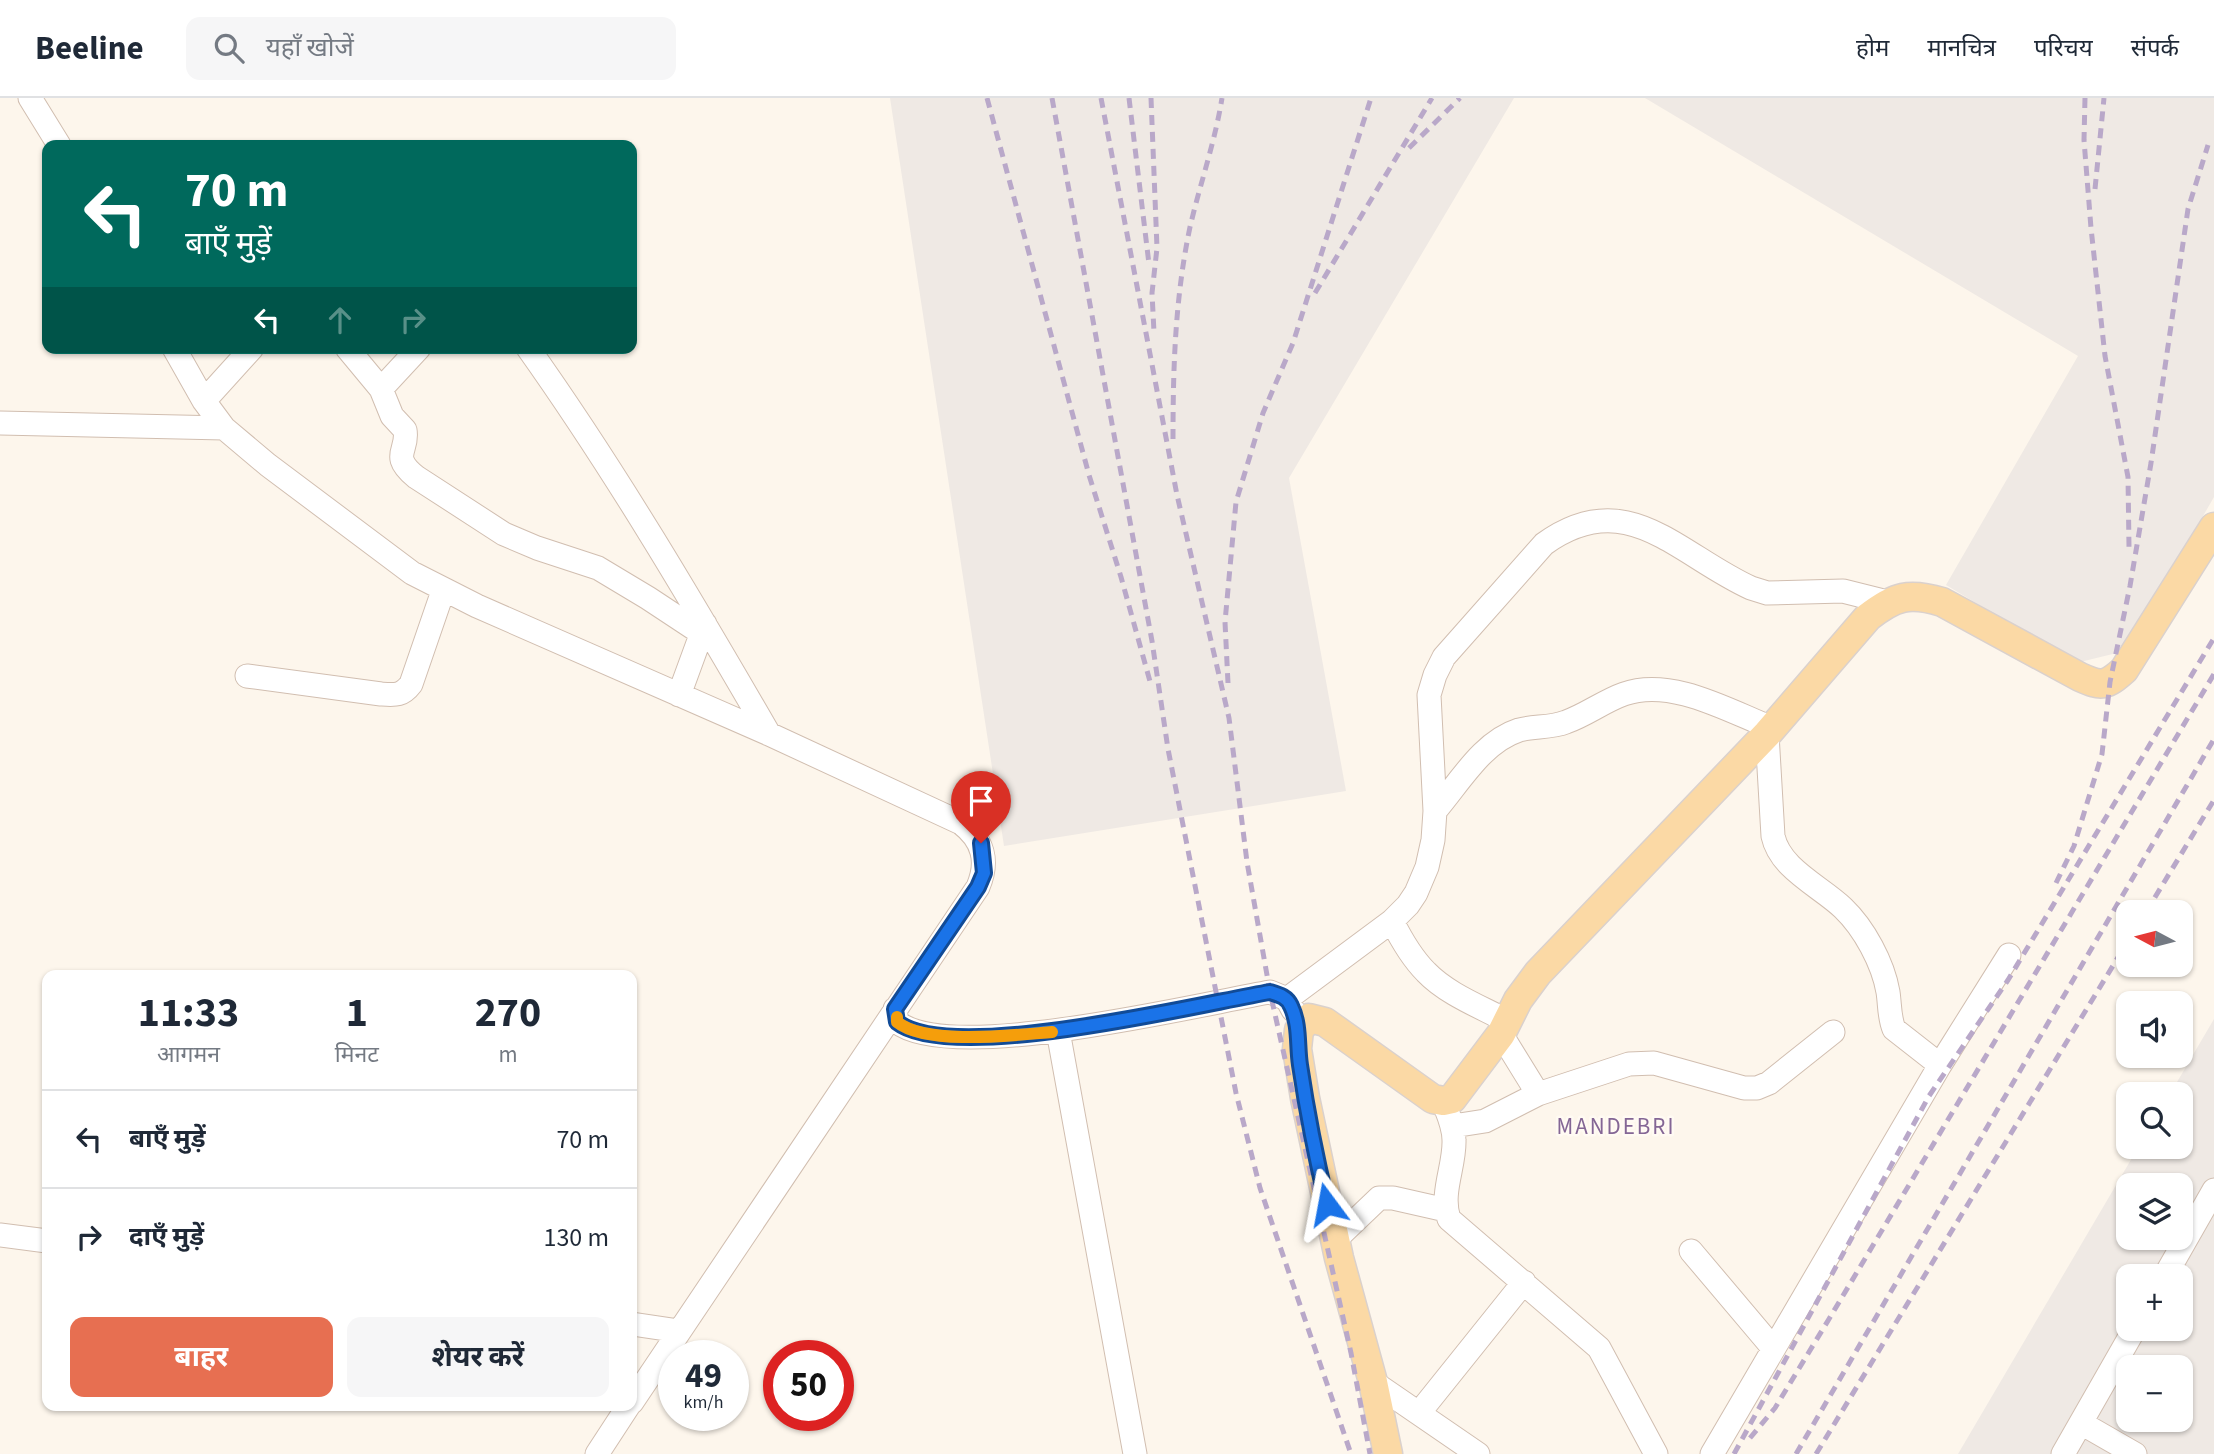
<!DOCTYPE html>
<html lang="hi">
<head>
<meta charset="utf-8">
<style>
	body { margin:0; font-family:"Source Sans 3","Noto Sans Devanagari",sans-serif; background:#f6f6f7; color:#1f2937; height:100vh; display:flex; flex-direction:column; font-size:26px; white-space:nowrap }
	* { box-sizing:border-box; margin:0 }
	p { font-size:23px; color:#747a83 }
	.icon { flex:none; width:38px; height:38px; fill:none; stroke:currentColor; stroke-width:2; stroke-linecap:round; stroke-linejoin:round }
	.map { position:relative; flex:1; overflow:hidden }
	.side { position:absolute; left:42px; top:872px; width:595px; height:441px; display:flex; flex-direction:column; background:#fff; border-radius:14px; box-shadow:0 2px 5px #0004 }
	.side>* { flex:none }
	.guide { position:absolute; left:42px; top:42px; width:595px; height:214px; border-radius:14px; box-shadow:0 2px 5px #0004; background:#00695c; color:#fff; overflow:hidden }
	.needle { width:46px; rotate:277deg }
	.controls { position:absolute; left:2116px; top:802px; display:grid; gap:14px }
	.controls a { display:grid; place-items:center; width:77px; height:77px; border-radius:14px; background:#fff; box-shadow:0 2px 5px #0004; font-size:35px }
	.speed { position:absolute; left:658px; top:1242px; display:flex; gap:14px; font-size:35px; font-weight:700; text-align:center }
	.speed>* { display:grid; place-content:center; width:91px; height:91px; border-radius:50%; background:#fff; box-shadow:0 2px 5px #0004; line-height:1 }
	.speed small { font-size:18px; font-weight:400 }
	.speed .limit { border:10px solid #d22; background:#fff; color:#111 }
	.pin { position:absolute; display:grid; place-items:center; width:60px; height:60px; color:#fff; margin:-72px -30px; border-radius:50% 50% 50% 0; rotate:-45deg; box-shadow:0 0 7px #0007 }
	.pin .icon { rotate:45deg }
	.me { position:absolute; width:77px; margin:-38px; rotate:347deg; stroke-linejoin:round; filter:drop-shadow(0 0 5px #0008) }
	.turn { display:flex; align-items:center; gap:24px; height:147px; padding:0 28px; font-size:32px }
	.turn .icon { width:91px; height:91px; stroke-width:2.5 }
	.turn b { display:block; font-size:49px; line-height:60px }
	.lanes { display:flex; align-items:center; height:66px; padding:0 28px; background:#0003; justify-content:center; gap:35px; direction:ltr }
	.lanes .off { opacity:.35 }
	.eta { display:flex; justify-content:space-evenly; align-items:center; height:119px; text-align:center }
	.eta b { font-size:42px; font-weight:700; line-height:49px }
	.primary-button { display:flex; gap:14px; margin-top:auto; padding:14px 28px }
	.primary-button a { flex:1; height:80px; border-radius:14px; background:#e76f51; color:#fff; font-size:28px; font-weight:700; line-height:80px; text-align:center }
	.primary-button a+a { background:#f6f6f7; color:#1f2937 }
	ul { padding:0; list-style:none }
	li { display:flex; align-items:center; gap:21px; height:98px; padding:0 28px; border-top:2px solid #e0e1e3 }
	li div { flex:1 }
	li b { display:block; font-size:26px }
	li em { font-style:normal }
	header { display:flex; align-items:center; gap:42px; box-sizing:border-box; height:98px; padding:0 35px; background:#fff; border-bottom:2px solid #e0e1e3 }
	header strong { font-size:33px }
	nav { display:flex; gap:38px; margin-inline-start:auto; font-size:24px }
	.search { width:490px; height:63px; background:#f6f6f7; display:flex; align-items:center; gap:18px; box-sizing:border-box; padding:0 24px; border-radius:14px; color:#747a83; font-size:26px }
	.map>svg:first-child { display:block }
	.industrial { fill:#efe9e4; fill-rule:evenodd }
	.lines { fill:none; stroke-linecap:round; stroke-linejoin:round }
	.minor-casing { stroke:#d1beb0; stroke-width:25 }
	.major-casing { stroke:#dad1cd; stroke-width:31 }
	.minor { stroke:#fff; stroke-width:23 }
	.major { stroke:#fbd9a5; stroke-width:28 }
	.rail { stroke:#b9a8c9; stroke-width:5; stroke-dasharray:10 7; stroke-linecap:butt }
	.route-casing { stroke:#114b97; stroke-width:18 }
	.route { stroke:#1a73e8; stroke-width:12 }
	.slow { stroke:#f59e0b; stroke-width:12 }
	.labels { text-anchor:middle; stroke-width:5; stroke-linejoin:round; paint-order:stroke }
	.quarter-label { font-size:23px; letter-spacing:2px; fill:#846695; stroke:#fffaf3 }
</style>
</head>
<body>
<header>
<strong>Beeline</strong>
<div class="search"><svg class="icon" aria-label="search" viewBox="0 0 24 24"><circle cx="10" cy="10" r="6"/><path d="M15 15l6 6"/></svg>यहाँ खोजें</div>
<nav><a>होम</a><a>मानचित्र</a><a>परिचय</a><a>संपर्क</a></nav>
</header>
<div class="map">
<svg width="2214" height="1356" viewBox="0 0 2214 1356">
	<rect width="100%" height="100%" fill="#fdf6ec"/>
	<path class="industrial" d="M890,0H1514L1289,380L1346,693L1004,748Z
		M1645,0H2214V399L2125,553L2076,565L1946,487L2078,258Z
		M2214,921V1356H1958L2139,1048H2180V996H2170ZM2128,1087H2180V1139H2128ZM2128,1178H2180V1230H2128ZM2128,1269H2180V1321H2128Z"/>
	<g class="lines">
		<g class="minor-casing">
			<path id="minor" d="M30,0L59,47
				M174,250L204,303L224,330L268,367L412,475L477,508L769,636L961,725C983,742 989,763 978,789L632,1304
				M347,250L381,291L392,318L405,332C409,353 389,357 416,379L504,436L537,450L598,470L648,500L701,535
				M528,250C616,374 693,505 769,636
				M381,291L419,250
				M204,303L252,250
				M0,325L224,330
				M247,578L381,596C395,597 402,598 411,586L443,493
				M679,597L705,526
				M1767,636L1773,738C1780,771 1820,788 1843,810C1864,830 1883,865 1888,894C1890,907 1889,919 1894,931L1940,967
				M1435,713C1460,684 1482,644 1519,632C1534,628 1551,630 1566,624C1586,617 1604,603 1624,596C1671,579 1729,613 1772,630
				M1392,823C1401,841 1411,859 1426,874C1447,896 1481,909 1507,923
				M1287,901L1392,823L1408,807L1416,795L1427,769L1433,742L1435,713L1429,597L1435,577L1444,559L1544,446C1627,386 1678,457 1751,490L1767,495L1843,493L1887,504
				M895,911L897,924C951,967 1199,906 1270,894L1287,901L1293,912
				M1058,933L1135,1356
				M1501,936L1538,996
				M1443,1003C1448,1016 1454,1028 1454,1042C1455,1068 1440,1095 1449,1121L1599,1250L1656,1356
				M1453,1028L1485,1023L1538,996L1629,966L1654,965L1744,990H1757L1769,985L1833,934
				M0,1137L47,1143
				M1335,1142L1379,1100H1393L1446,1112
				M1691,1153L1773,1250
				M2165,1178L2214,1092
				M632,1226L679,1233
				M1373,1284L1478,1356
				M1419,1315L1524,1184
				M2081,1325L2135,1356
				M597,1356L629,1307
				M1712,1356L1940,967L2009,857
				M2063,1356L2135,1230"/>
		</g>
		<g class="major-casing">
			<path id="major" d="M1388,1356L1373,1284L1339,1160L1305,1000L1297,951L1299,932L1309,920L1325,924L1433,1001L1443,1003L1452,1001L1501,936L1518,902L1538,875L1767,636L1868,519C1895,498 1909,494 1942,504L2080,579C2102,589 2106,588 2124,572L2214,429"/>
		</g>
		<use href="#minor" class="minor"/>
		<use href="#major" class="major"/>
		<path class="rail" d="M987,0L1089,377L1121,479L1151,587
			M1052,0L1152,543L1168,651L1236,995L1260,1090L1351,1356
			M1101,0L1177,397L1229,620L1247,764L1270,894L1351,1255L1370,1356
			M1129,0L1149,166
			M1151,0L1157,150L1152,195L1154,234
			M2085,0L2084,42L2091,130L2105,258L2128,379L2129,449
			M1409,50L1460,0
			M2095,91L2104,0
			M1315,195L1432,0
			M1173,341C1173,270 1175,200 1190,129C1200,86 1215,44 1222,0
			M1228,585L1225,524L1236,404L1263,315L1293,245L1371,0
			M2056,785L2074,748L2102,656L2110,584L2130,488L2151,365L2188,111L2208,47
			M2146,814L2214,702
			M1750,1340L1775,1310L1829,1221L2214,576
			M1734,1356L1929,998L2008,882L2214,540
			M1796,1356L2214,641
			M1816,1356L2128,843"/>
	</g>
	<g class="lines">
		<g class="route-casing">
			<path id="route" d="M981,745L984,775L978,789L895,911L897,924C951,967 1199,906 1270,894C1280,897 1287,899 1291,908C1300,927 1297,947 1300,967C1307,1014 1316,1060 1327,1106"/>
		</g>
		<use href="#route" class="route"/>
		<path class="slow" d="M897,919V924C927,948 1015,937 1052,934"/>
	</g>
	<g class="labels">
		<g class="quarter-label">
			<text x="1616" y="1036">MANDEBRI</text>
		</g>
	</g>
</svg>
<div class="controls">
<a><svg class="needle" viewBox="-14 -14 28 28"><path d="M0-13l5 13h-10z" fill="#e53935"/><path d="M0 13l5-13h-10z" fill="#747a83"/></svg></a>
<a><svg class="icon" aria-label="sound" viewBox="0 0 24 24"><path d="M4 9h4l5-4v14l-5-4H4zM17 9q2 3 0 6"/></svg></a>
<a><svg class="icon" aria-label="search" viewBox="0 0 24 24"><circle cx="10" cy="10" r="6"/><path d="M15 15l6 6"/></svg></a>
<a><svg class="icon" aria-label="layers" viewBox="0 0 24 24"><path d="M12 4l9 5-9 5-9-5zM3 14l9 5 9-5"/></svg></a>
<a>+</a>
<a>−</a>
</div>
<div class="speed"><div>49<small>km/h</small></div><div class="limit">50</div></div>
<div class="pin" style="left:981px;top:745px;background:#d93025"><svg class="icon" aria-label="arrive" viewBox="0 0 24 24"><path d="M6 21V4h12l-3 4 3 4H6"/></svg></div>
<svg class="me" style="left:1327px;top:1106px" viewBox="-20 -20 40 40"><path d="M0-17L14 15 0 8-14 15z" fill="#1a73e8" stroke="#fff" stroke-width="4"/></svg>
<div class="guide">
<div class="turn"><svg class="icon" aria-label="left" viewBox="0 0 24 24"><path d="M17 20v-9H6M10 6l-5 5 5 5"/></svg><div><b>70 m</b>बाएँ मुड़ें</div></div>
<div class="lanes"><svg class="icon" aria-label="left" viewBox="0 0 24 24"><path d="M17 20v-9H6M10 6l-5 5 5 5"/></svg><svg class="icon off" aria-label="ahead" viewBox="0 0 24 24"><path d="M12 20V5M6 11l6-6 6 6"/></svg><svg class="icon off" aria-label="right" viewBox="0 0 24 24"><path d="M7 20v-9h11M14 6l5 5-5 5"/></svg></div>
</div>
<section class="side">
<div class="eta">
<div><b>11:33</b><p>आगमन</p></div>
<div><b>1</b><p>मिनट</p></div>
<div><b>270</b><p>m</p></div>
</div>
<ul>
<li><svg class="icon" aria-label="left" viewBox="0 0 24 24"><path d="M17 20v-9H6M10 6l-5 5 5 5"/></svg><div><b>बाएँ मुड़ें</b></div><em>70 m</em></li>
<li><svg class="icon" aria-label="right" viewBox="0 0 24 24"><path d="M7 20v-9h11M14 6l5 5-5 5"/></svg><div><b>दाएँ मुड़ें</b></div><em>130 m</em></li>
</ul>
<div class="primary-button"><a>बाहर</a><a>शेयर करें</a></div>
</section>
</div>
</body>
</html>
